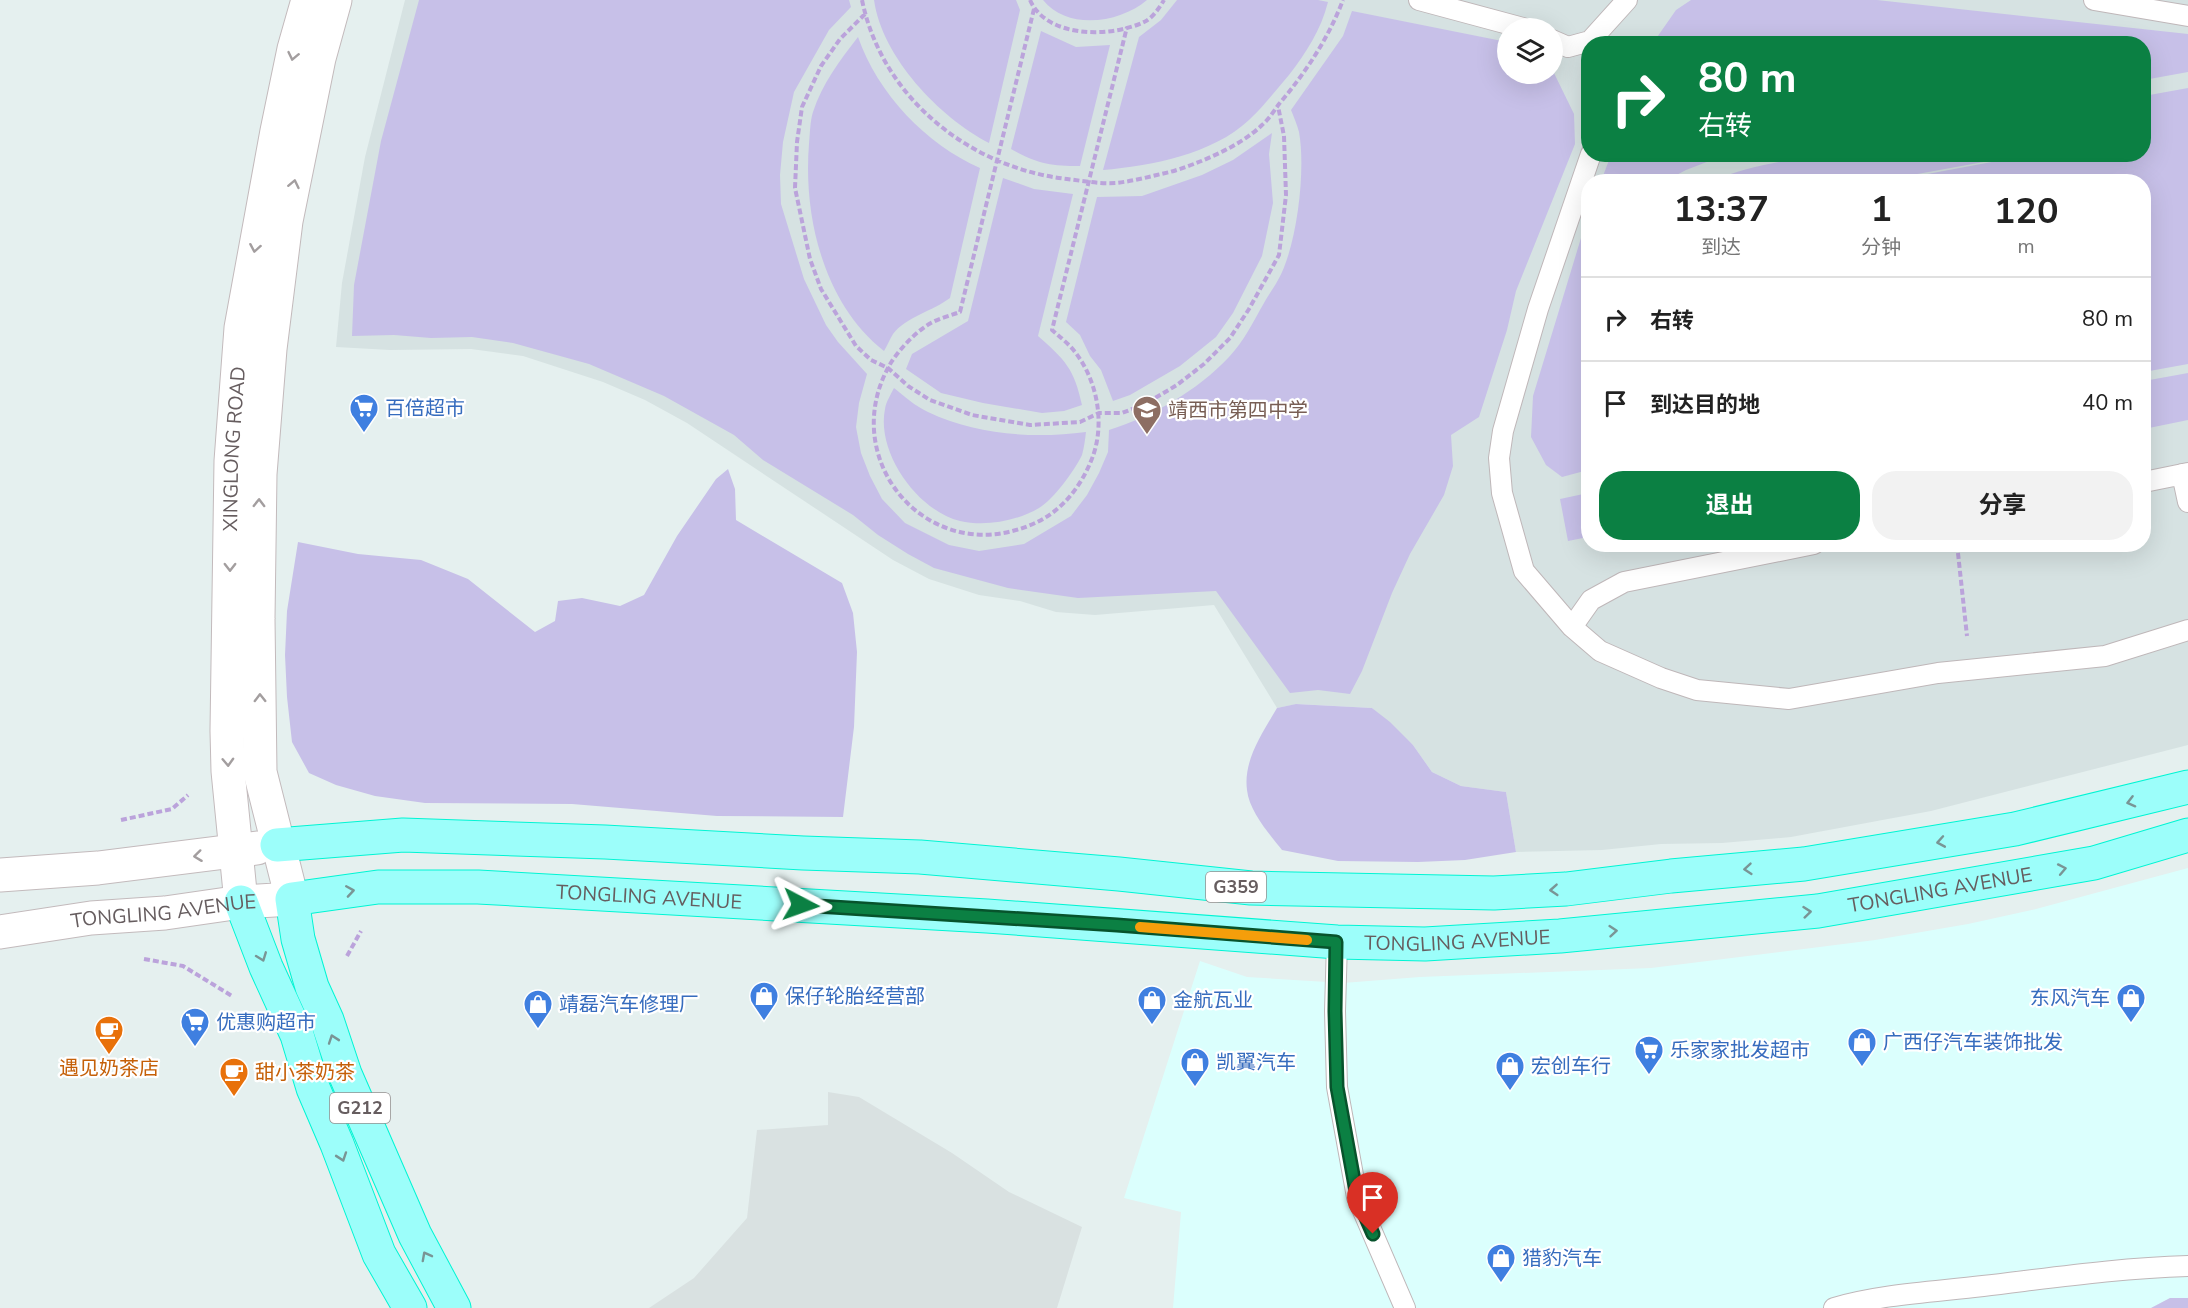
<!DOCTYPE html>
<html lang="zh">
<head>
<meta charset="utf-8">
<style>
	body { margin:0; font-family:"Nunito Sans","Noto Sans SC",sans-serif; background:#f2f2f2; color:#222; height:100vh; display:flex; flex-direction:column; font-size:22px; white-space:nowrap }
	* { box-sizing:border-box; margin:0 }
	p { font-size:20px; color:#767676 }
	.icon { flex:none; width:33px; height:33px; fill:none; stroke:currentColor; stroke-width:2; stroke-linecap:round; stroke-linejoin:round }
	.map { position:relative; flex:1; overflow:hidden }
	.panel { position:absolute; left:1581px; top:174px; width:570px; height:378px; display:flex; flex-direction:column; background:#fff; border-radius:24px; box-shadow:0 6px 24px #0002 }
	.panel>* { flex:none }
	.hud { position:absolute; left:1581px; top:36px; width:570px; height:126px; border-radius:24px; box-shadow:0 6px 24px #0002; background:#0b8043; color:#fff; overflow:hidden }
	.fabs { position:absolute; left:1497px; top:18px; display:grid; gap:12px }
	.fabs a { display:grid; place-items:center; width:66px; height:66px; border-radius:50%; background:#fff; box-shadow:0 6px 24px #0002; font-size:30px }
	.pin { position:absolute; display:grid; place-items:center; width:51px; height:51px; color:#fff; margin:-62px -26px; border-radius:50% 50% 50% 0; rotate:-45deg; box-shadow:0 0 6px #0007 }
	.pin .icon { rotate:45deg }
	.me { position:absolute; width:66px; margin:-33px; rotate:94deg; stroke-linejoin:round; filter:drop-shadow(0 0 4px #0008) }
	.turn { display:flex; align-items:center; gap:21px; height:126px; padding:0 18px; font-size:27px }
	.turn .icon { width:78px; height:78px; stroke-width:2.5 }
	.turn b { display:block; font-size:42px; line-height:51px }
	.eta { display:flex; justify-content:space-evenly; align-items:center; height:102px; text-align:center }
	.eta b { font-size:36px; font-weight:700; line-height:42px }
	.button { display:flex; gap:12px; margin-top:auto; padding:12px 18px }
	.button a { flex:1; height:69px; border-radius:24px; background:#0b8043; color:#fff; font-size:24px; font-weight:700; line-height:69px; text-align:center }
	.button a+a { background:#f2f2f2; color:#222 }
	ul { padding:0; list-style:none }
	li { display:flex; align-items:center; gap:18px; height:84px; padding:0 18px; border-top:2px solid #e0e0e0 }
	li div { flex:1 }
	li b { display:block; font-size:22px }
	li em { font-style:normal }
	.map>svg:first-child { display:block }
	.commercial { fill:#dbfffd }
	.industrial { fill:#d9e1e1 }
	.education { fill:#d6e2e2; fill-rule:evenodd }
	.green { fill:#c7c0e8 }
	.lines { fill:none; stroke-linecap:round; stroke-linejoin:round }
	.service-casing { stroke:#bfb7b9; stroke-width:22 }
	.secondary-casing { stroke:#c3babc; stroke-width:35 }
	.trunk-casing { stroke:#00f5d4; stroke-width:35 }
	.path { stroke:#bba3db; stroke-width:4; stroke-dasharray:6 3; stroke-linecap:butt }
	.service { stroke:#fff; stroke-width:20 }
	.secondary { stroke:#fff; stroke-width:33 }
	.trunk { stroke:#9cfefa; stroke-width:33 }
	.oneway { stroke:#a39e9f }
	.oneway2 { stroke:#799595 }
	.route-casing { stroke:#07532c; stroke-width:15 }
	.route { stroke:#0b8043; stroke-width:10 }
	.slow { stroke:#f59e0b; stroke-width:10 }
	.labels { text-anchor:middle; stroke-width:4.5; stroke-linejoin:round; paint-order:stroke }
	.shield { fill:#fff; stroke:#948e8f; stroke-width:1.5 }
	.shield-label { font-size:18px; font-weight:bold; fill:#665d5f }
	.shop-label { font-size:20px; fill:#366cbe; stroke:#fff; text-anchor:start }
	.education-label { font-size:20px; fill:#785e54; stroke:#fff; text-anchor:start }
	.street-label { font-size:20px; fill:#665d5f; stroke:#fff }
	.food-label { font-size:20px; fill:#c56008; stroke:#fff }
</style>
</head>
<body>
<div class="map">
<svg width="2188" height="1308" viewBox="0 0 2188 1308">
	<rect width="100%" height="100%" fill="#e5f0ef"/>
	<path class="commercial" d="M2188,868V1298H2170L2151,1308H1173L1181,1212L1124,1198L1200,961L1247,977L1343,983L1420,977L1651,968L1875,940L1968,924L2036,909Z"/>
	<path class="industrial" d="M828,1092L859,1097L952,1153L1009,1192L1082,1227L1057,1308H649L694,1278L747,1218L757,1130L828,1125Z"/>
	<path class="education" d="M405,0H2188V745L1931,811L1791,837L1722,843L1661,844L1602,850L1516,852L1506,792L1461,786L1432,772L1413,745L1372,708L1297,704L1277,708L1214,605L1095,615L1056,612L1020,601L979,595L929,579L893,560L687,423L645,400L603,382L523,356L471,349L390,350L336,347L342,283L365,157ZM1508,28H1552V74H1508ZM1588,44H2144V154H1588ZM1588,182H2144V544H1588Z"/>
	<path class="green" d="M419,0H849L851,7L829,30L794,92L783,142L780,175L781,204L804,279L826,325L838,342L867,374L859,403L856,427L861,453L870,476L882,499L905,523L949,545L979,551L1024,544L1071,516L1087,495L1099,473L1108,452L1109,430C1153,416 1197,391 1229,357C1244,341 1253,322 1264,303C1268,295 1274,288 1278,280C1297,247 1306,170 1299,132C1297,125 1294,117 1291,110L1343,36L1352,11L1507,42L1508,74H1552L1553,71L1574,114L1575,144L1516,291L1507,330L1479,417L1451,435L1453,466L1444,495L1410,554L1392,593L1362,671L1350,694L1318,690L1290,693L1216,591L1078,598L1008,588L934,568L908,554L878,535L853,515L763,460L734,435L664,396L589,364L513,343L472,337L431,338L394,335L352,336L354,285L381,141Z
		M874,0H1016L1020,10L989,143C939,117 882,57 874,0Z
		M1043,0H1147C1120,23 1068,31 1043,0Z
		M1177,0H1318L1328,2C1321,30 1306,53 1289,75C1276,90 1264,106 1249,120C1213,154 1151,166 1103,170L1139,37L1161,20Z
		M1691,0H1877L2188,34V72L2144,80V44L1653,43L1676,10Z
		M1041,31L1076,47L1110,45L1080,166C1050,166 1038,164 1011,149Z
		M858,37C878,94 926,144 980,168L950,298C933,311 906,317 893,334C890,339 887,346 884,351C824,304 803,217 809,144C810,134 810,121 813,112C822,84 840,60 858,37Z
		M2188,88V364L2144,372V182L1890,181L2029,155L2144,154V96Z
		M1272,133L1269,154L1273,203L1262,256L1233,313L1216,337L1180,366L1130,395L1113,401L1101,370L1090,356L1080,335L1066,322L1097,197L1142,196L1202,175L1233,160Z
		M1823,154H2022V155L1879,181H1712C1747,166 1785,161 1823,154Z
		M1611,155V154L1725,155L1686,170L1665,181H1601Z
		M1003,178L1034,189L1073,194L1038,336C1065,360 1074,368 1082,405L1064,411L1042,413L983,403L941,393L906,369L912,354L968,321Z
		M1588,215V470L1562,477L1546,465L1531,437L1533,396Z
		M2188,373V420L2144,429V381Z
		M894,388C904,396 915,406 928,412C976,435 1034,439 1086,432C1085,440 1084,448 1082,455C1075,470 1053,500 1039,508C1017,521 985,527 960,521C918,511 876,453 885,409C886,402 891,394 894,388Z
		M728,469L735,489L736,520L842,583L853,613L857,652L854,727L843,817L717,816L572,804L425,803L375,796L336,785L309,773L292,742L287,697L285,655L287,611L298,542L358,554L421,560L468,579L535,632L555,621L558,601L582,598L620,606L644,595L677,536L716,479Z
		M1588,493V537L1568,541L1560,499Z
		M1296,704L1372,708L1390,722L1413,745L1432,772L1461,786L1506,792L1516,852L1465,860L1418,862L1338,861L1282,850C1270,835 1249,811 1247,790C1243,760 1263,732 1277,708Z
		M2170,1298H2188V1308H2151Z"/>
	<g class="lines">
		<g class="service-casing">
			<path id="service" d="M1419,0L1523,28
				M2094,0L2188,16
				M1552,40L1568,47L1590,41L1627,0
				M1591,154L1538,309L1503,431L1499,458L1502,493L1524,571L1572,627L1600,651L1661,678L1697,690L1789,699L1938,673L2105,656L2188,630
				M2182,474L2188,502
				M2144,482L2188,473
				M1572,627L1591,600L1624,582L1814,544
				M1337,942L1335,1011L1337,1087L1357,1197L1405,1308
				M1834,1308C1883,1294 1933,1292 1983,1286C2051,1278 2119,1268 2188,1266"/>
		</g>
		<g class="secondary-casing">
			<g id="secondary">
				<path d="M0,875L98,868L257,848"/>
				<path id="s1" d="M241,902L228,771L227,731L231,461L241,328L277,131L294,49L308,0"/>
				<path id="s2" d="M0,932L91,918L165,913L241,902L292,899L260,772L258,619L260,474L270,349L286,221L319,58L335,0"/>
			</g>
		</g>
		<g class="trunk-casing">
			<g id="trunk">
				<path d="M277,845L403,835L605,842L803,853L920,857L1119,874L1251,888L1494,893L1566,889L1671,876L1804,864L2015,829L2188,787"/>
				<path d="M241,902L266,967L297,1035L313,1088L337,1144L379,1254L410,1308"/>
				<path id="s3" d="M454,1308L415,1235L345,1074L327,1020L312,987L298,939L292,899L378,887H478L987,916L1337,942L1425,944L1560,936L1818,911L2094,863L2188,835"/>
			</g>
		</g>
		<path class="path" d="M862,0C882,98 970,168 1067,179C1083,181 1100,184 1116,183C1134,181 1152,176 1170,172C1198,164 1241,146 1262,125C1269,119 1274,111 1279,104C1306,72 1328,39 1343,0
			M1030,0C1047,39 1113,38 1146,21C1153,17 1160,7 1164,0
			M1034,9L960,312C949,316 936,319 926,326C913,335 901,348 892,361C834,455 924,567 1028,526C1060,514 1081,488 1093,456C1105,422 1097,380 1075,352C1069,344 1060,337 1052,330L1127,27
			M865,14L840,39L821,66L802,107L797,142L795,188L810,259L821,289L856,346L871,360L888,368L908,386L930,400L972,415L1030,425L1080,422L1099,413H1122L1145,404L1177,385L1204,364L1230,338L1249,309L1279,255L1286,195L1284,136L1278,106
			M1957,544L1967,636
			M121,820L172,809L188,795
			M347,956L361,931
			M144,959L183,966L232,996"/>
		<use href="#service" class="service"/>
		<use href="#secondary" class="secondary"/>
		<use href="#trunk" class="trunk"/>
	</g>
	<defs><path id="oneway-chevron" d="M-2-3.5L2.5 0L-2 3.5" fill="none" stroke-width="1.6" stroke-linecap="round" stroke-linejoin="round" transform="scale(1.5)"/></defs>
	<g class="oneway">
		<use href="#oneway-chevron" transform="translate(293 56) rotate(102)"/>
		<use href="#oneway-chevron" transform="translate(294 184) rotate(-78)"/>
		<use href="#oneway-chevron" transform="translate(255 248) rotate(100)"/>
		<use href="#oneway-chevron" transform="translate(259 503) rotate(-89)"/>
		<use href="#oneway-chevron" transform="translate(230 567) rotate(90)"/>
		<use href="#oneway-chevron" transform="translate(260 698) rotate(-91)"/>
		<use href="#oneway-chevron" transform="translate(228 762) rotate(88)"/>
		<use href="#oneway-chevron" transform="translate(198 856) rotate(173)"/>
	</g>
	<g class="oneway2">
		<use href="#oneway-chevron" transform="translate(2131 802) rotate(166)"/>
		<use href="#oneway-chevron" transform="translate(1941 842) rotate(170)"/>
		<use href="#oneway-chevron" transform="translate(1748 869) rotate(175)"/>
		<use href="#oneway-chevron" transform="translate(2062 869) rotate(-11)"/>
		<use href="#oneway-chevron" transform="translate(1554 890) rotate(176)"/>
		<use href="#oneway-chevron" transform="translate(350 891) rotate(-9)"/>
		<use href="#oneway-chevron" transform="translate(1807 912) rotate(-6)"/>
		<use href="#oneway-chevron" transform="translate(1613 931) rotate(-5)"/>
		<use href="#oneway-chevron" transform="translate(262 957) rotate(69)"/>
		<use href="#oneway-chevron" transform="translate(333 1039) rotate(-109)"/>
		<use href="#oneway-chevron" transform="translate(342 1157) rotate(71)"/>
		<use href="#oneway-chevron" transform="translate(426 1256) rotate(-118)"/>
	</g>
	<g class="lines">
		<g class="route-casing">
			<path id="route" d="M801,905L1117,925L1336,942L1335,1011L1337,1087L1357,1197L1373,1234"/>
		</g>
		<use href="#route" class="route"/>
		<path class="slow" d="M1140,927L1307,940"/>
	</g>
	<defs>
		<g id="supermarket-pin" transform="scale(1.5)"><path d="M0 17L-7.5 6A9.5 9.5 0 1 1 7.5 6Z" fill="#3f7fe0" stroke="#fff"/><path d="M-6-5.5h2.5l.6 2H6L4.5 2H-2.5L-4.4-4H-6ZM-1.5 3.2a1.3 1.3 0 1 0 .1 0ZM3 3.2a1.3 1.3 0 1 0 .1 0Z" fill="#fff"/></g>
		<g id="school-pin" transform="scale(1.5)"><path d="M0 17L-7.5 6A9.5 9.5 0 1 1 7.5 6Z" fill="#8d6e63" stroke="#fff"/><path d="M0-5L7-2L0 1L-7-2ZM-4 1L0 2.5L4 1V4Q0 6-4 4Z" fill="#fff"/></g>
		<g id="shop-pin" transform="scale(1.5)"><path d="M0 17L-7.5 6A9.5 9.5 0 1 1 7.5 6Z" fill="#3f7fe0" stroke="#fff"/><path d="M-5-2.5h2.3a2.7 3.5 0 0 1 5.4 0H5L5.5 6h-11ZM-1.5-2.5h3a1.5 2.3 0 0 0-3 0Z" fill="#fff"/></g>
		<g id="cafe-pin" transform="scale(1.5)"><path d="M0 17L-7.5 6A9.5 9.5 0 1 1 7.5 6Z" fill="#e8710a" stroke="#fff"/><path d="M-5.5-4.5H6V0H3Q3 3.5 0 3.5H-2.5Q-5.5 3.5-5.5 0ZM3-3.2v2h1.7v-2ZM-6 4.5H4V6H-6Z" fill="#fff"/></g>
	</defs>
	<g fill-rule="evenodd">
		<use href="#supermarket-pin" x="364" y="408"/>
		<use href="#school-pin" x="1147" y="410"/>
		<use href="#shop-pin" x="764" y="996"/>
		<use href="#shop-pin" x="2131" y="998"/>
		<use href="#shop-pin" x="1152" y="1000"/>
		<use href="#shop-pin" x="538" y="1004"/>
		<use href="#supermarket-pin" x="195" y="1022"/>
		<use href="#cafe-pin" x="109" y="1030"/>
		<use href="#shop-pin" x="1862" y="1042"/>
		<use href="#supermarket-pin" x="1649" y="1050"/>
		<use href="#shop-pin" x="1195" y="1062"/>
		<use href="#shop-pin" x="1510" y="1066"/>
		<use href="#cafe-pin" x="234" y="1072"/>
		<use href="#shop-pin" x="1501" y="1258"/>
	</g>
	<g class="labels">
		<g class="shield">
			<rect x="1206" y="872" width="60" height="30" rx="4.5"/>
			<rect x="330" y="1093" width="60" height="30" rx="4.5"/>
		</g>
		<g class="shield-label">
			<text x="1236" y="893">G359</text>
			<text x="360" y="1114">G212</text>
		</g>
		<g class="shop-label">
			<text x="385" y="415">百倍超市</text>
			<text x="785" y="1003">保仔轮胎经营部</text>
			<text x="2110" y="1005" text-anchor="end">东风汽车</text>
			<text x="1173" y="1007">金航瓦业</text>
			<text x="559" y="1011">靖磊汽车修理厂</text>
			<text x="216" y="1029">优惠购超市</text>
			<text x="1883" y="1049">广西仔汽车装饰批发</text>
			<text x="1670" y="1057">乐家家批发超市</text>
			<text x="1216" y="1069">凯翼汽车</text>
			<text x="1531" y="1073">宏创车行</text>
			<text x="1522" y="1265">猎豹汽车</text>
		</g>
		<g class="education-label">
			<text x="1168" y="417">靖西市第四中学</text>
		</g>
		<g class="street-label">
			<text dy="7" stroke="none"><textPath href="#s1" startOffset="454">XINGLONG ROAD</textPath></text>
			<text dy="7" stroke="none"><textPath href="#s3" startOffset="2096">TONGLING AVENUE</textPath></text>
			<text dy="7" stroke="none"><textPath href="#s3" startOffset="800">TONGLING AVENUE</textPath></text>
			<text dy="7" stroke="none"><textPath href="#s2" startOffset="165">TONGLING AVENUE</textPath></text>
			<text dy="7" stroke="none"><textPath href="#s3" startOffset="1610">TONGLING AVENUE</textPath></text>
		</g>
		<g class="food-label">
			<text x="109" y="1075">遇见奶茶店</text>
			<text x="255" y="1079" text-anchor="start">甜小茶奶茶</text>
		</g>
	</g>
</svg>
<div class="fabs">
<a><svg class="icon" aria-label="layers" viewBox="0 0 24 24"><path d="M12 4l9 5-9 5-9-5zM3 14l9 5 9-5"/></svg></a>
</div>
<div class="pin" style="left:1373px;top:1234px;background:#d93025"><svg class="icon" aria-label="arrive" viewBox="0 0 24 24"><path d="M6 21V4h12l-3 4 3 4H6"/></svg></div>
<svg class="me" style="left:801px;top:905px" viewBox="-20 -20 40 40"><path d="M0-17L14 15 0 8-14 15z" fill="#0b8043" stroke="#fff" stroke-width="4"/></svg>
<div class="hud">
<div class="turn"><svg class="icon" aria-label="right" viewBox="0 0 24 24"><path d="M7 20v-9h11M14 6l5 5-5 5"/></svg><div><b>80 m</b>右转</div></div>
</div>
<section class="panel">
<div class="eta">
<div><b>13:37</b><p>到达</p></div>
<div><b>1</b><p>分钟</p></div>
<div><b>120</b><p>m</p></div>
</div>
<ul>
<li><svg class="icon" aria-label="right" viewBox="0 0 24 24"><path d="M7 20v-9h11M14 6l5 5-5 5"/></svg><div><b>右转</b></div><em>80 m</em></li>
<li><svg class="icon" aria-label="arrive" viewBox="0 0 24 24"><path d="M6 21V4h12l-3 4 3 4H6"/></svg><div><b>到达目的地</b></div><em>40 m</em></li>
</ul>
<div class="button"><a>退出</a><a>分享</a></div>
</section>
</div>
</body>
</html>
